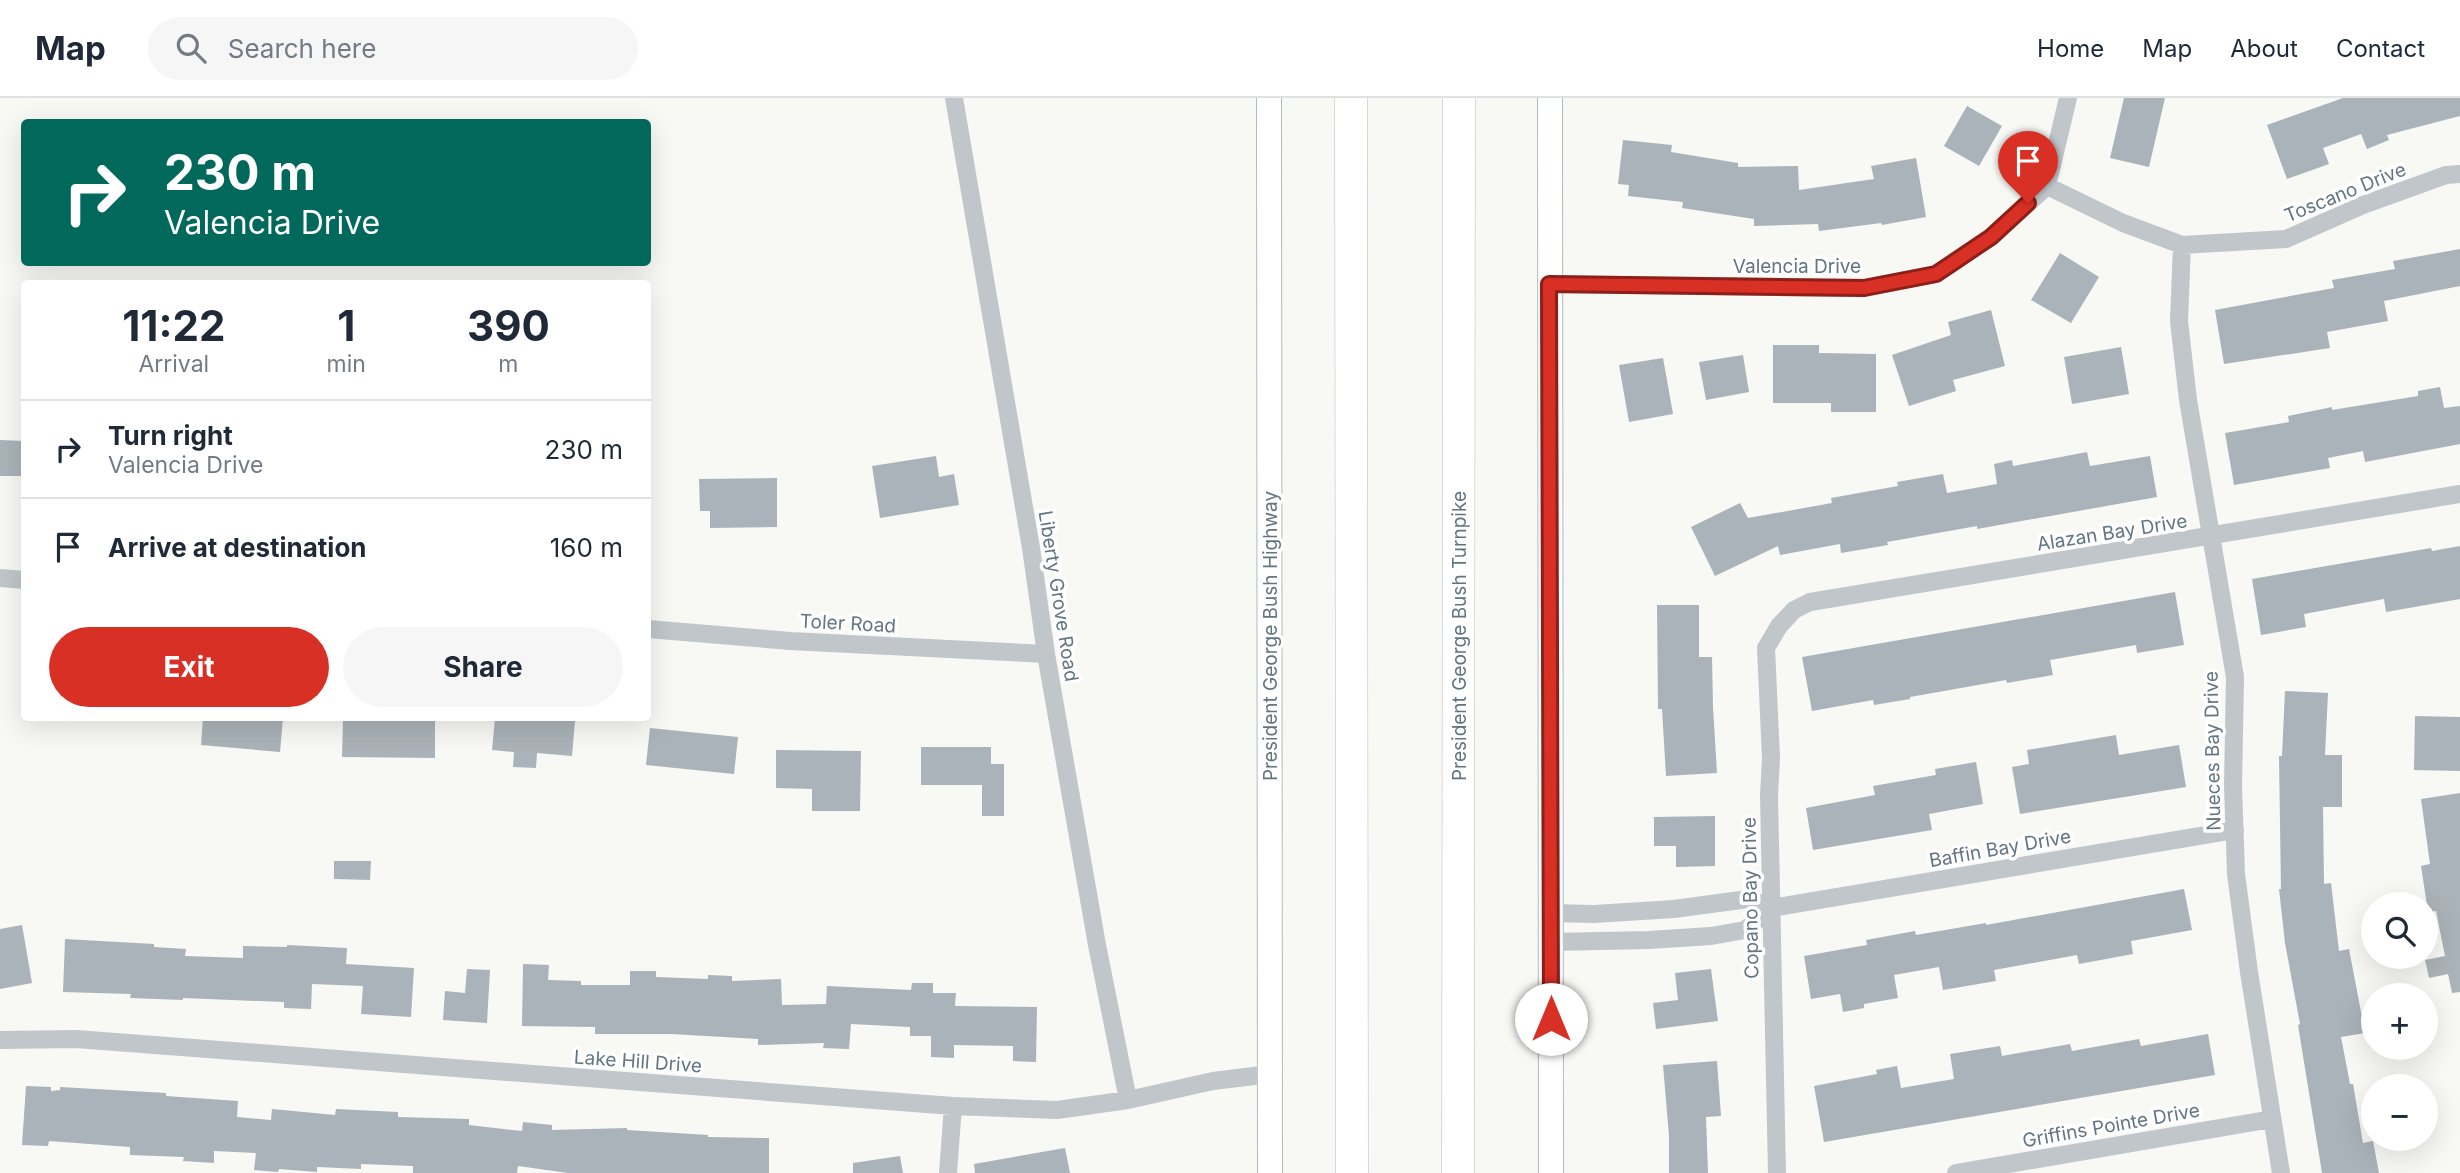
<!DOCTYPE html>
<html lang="en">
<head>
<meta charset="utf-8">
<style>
	body { margin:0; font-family:Inter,sans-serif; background:#f6f6f7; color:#1f2937; height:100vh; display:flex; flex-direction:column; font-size:26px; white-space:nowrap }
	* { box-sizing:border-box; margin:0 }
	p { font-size:23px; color:#747a83 }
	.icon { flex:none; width:38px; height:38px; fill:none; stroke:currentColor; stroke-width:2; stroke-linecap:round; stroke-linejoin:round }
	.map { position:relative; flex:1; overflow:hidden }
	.drawer { position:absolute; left:21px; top:182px; width:630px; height:441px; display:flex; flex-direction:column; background:#fff; border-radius:7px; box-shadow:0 7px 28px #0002 }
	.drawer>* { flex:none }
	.top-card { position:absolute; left:21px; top:21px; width:630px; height:147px; border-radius:7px; box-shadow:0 7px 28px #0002; background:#00695c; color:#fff; overflow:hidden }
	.fabs { position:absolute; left:2361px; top:794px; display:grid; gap:14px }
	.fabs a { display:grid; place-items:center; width:77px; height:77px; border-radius:50%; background:#fff; box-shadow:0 7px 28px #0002; font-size:35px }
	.pin { position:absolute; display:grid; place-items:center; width:60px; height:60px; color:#fff; margin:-72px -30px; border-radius:50% 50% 50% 0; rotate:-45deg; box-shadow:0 0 7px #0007 }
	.pin .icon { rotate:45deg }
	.me { position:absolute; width:77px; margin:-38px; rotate:0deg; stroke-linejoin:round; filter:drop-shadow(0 0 5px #0008) }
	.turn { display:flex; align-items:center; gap:24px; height:147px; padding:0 28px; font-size:32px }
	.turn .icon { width:91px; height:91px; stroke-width:2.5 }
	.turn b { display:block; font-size:49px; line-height:60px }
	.eta { display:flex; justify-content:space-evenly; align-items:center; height:119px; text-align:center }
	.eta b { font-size:42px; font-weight:700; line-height:49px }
	.action { display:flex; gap:14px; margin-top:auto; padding:14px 28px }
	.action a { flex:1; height:80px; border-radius:42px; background:#d93025; color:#fff; font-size:28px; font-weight:700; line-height:80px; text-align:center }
	.action a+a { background:#f6f6f7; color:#1f2937 }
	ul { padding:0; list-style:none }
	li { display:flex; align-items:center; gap:21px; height:98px; padding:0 28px; border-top:2px solid #e0e1e3 }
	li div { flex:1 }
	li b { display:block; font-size:26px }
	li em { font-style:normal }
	header { display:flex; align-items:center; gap:42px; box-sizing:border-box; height:98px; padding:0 35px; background:#fff; border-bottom:2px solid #e0e1e3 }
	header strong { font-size:33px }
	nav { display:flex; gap:38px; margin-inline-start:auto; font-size:24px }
	.search { width:490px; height:63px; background:#f6f6f7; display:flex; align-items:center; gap:18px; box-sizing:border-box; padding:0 24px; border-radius:38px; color:#747a83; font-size:26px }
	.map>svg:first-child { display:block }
	.building { fill:#aab3b9 }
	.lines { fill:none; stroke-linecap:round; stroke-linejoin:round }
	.secondary-casing { stroke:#b3babf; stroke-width:26 }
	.highway-casing { stroke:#b4b9bc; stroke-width:33 }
	.street { stroke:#c1c6ca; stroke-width:18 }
	.secondary { stroke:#fff; stroke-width:24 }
	.highway { stroke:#fff; stroke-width:32 }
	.route-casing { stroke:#8d1f18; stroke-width:18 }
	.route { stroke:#d93025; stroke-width:12 }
	.labels { text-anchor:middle; stroke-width:7; stroke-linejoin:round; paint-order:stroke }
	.street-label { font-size:19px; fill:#627582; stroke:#fff }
</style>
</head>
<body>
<header>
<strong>Map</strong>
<div class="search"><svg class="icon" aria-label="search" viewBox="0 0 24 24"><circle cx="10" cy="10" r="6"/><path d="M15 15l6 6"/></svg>Search here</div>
<nav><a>Home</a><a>Map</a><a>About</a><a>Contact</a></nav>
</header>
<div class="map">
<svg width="2460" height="1075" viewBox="0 0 2460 1075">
	<rect width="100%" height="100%" fill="#f8f8f5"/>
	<path class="building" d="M2124,0H2165L2149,69L2110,60Z
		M2343,0H2460V18L2387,37L2389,42L2367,51L2361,36L2323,50L2329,66L2287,81L2267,27Z
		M1967,8L2002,28L1979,68L1944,48Z
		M1623,42L1672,47L1671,54L1738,65V69L1798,68L1799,92L1874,81L1871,68L1916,60L1926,119L1882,127L1881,125L1819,133L1818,126L1754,128V121L1682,110L1683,104L1628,98L1629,87L1618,86Z
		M2460,151V188L2384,203L2388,223L2327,234L2330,250L2224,266L2215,212L2334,190L2332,182L2395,171L2393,163Z
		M2060,155L2099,179L2071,225L2031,202Z
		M1991,212L2005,268L1953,282L1956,293L1909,308L1892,257L1951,237L1948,224Z
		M1773,247H1819V255L1876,256V314H1831V305H1773Z
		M2121,249L2129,296L2072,306L2064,259Z
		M1743,257L1749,294L1706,302L1699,264Z
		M1663,260L1673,316L1629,324L1619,267Z
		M2440,289L2444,310L2460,308V346L2365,364L2363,353L2328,360L2330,370L2234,387L2225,335L2289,324L2288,318L2332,309V312L2418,298V293Z
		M0,342L24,343V378H0Z
		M2087,354L2090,368L2150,358L2157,399L1977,431V428L1887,444L1888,447L1841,455L1840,446L1780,457L1778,448L1715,478L1691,429L1740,405L1748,420L1832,405L1831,400L1898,388L1897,384L1943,376L1947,395L1997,386L1994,366L2012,362L2013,368Z
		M936,358L939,379L954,376L959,407L880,420L872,368Z
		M777,380V429L710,430V413H700L699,381Z
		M2460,448V501L2386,514L2384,501L2304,516L2306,529L2261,537L2252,481L2431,450L2432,453Z
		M2175,494L2184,547L2137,555L2136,547L2050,562L2053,577L2007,585L2006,582L1910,599V601L1874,607L1873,602L1812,613L1802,559Z
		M1657,507H1699V559H1712L1713,610L1717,675L1666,678L1662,611H1658Z
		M2285,593L2328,595L2325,657H2342V709H2323L2324,786L2331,785L2339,853L2349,851L2365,935L2341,939L2350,986H2353L2363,1045L2373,1043L2379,1075H2322L2298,927L2300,926L2285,845L2279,791H2281L2279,658H2282Z
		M2415,618L2460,619V673L2414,672Z
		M203,620H283L280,654L201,647Z
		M343,620H435V660L342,659Z
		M495,620L575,623L572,658L537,655L536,670L513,669L514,654L492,652Z
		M650,630L738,639L734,676L646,667Z
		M2116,637L2119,657L2179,647L2186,689L2020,716L2012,669L2029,666L2027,652Z
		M921,649H991V666H1004V718H982V687H921Z
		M776,652L861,653L860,713H812V691L776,690Z
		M1976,664L1983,706L1929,716L1932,732L1813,752L1806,710L1875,697L1873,688L1936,677L1935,671Z
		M2460,695V894L2452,895L2448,876L2429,880L2425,862L2445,858L2436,813L2428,814L2421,768L2430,766L2421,701Z
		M1715,718V768L1676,769V748H1654V719Z
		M334,763H371L370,782L334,781Z
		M2184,791L2192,832L2131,843L2133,856L2079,866L2077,857L1994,872L1996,883L1943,892L1939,869L1894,877L1898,900L1864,906V910L1843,914L1840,896L1811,901L1804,858L1867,847L1866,842L1915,833L1916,837L1986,825V827Z
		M22,827L32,885L0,891V831Z
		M65,841L154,846V849L186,851L185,858L243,860V848L287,849V847L347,850L346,866L414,870L411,919L361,916L363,888L312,886L311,911L284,910V904L183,900V902L130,900L131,896L63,894Z
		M523,866L549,867L548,882L581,883V887H630V873H656V879L708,881V877L732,878V883L781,881L782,907L826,906L827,888L911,892L912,885H933V895H956L955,908L1037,909L1036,964L1013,963V948L954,947V960L931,959V938H910V929L851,926L849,951L823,950L824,945L758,947V941L671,936H595V929L522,928Z
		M467,871L490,872L487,925L443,922L445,893L465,895Z
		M1711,871L1718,923L1656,931L1653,905L1678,902L1675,875Z
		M2208,936L2215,977L1824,1044L1814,988L1877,976L1876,972L1897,968L1901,990L1954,981L1950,956L2000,948L2002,958L2070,946L2072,953L2139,941L2141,948Z
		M1717,963L1721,1018L1706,1019L1708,1075H1669V1038L1663,967Z
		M26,988L51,989V993L60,992V989L166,995V998L238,1003L237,1019L271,1022L272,1011L335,1017L336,1011L398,1014V1019L469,1021V1027L522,1033L523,1024L552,1027V1032L627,1030V1032L708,1037V1039L769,1040V1075H568L518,1068L517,1075H413V1068L361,1066V1071L317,1069V1074L279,1071L278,1074L254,1072L256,1055L214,1053V1065L183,1063L184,1059L130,1057V1049L49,1043L48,1048L22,1047Z
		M1065,1050L1070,1075H975L974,1066Z
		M900,1058L903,1075H853V1065Z"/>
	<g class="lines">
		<g class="secondary-casing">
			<path id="secondary" d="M1269,0L1270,1075
				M1550,0L1551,1075"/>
		</g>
		<g class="highway-casing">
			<path id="highway" d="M1351,0L1352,1075
				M1458,1075L1459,0"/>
		</g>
		<path class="street" d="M954,0L1031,450L1046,556L1097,847L1128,1002
			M2047,88L2123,125L2182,147L2286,141L2363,107L2446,77L2460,76
			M2182,147L2179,223L2188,302L2235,579L2233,688L2236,776L2249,874L2281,1075
			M1549,186L1864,190L1936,176L1991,139L2047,88L2068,0
			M0,480L24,482
			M648,531L790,543L1046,556
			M1551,815L1594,816L1674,811L1748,801L1772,810
			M1551,844L1649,842L1711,838L1745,832L1772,810L2235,732
			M0,942L76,941L953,1008L1057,1012L1128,1002L1213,983L1270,976
			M948,1075L953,1008
			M1777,1075L1769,698L1771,660L1766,550L1779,528L1794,512L1810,504L2460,396
			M1956,1075L2272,1021"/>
		<use href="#secondary" class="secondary"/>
		<use href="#highway" class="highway"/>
	</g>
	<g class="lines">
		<g class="route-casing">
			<path id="route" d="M1551,921L1549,186L1864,190L1936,176L1991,139L2028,105"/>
		</g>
		<use href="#route" class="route"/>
	</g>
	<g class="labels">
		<g class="street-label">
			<text transform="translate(2345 94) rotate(-22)" y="7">Toscano Drive</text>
			<text x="1797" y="175">Valencia Drive</text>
			<text transform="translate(2112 434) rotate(-9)" y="7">Alazan Bay Drive</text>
			<text transform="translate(1059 498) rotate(81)" y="7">Liberty Grove Road</text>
			<text transform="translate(848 525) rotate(3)" y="7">Toler Road</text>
			<text transform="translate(1270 538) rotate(-90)" y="7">President George Bush Highway</text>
			<text transform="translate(1459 538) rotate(-90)" y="7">President George Bush Turnpike</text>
			<text transform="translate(2212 653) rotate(-91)" y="7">Nueces Bay Drive</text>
			<text transform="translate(2000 750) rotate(-10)" y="7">Baffin Bay Drive</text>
			<text transform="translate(1750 800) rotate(-91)" y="7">Copano Bay Drive</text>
			<text transform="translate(638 963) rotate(4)" y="7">Lake Hill Drive</text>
			<text transform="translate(2111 1027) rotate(-10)" y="7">Griffins Pointe Drive</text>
		</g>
	</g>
</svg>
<div class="fabs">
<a><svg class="icon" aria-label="search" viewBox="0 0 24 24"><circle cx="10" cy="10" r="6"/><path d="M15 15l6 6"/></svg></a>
<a>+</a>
<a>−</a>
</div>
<div class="pin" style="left:2028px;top:105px;background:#d93025"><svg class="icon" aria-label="arrive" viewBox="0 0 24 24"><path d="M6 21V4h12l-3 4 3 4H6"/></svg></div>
<svg class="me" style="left:1551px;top:921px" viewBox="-20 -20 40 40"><circle r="19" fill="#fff"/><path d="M0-13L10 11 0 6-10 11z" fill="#d93025"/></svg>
<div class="top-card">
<div class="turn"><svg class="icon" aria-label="right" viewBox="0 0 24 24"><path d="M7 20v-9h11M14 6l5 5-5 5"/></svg><div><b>230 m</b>Valencia Drive</div></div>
</div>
<section class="drawer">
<div class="eta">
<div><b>11:22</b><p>Arrival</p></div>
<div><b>1</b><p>min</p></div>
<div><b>390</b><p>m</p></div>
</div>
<ul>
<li><svg class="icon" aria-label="right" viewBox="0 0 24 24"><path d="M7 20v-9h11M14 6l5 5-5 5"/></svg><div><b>Turn right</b><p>Valencia Drive</p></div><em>230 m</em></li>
<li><svg class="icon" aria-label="arrive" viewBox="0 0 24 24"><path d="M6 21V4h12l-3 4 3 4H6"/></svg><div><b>Arrive at destination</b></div><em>160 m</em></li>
</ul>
<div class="action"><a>Exit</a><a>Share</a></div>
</section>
</div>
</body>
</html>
